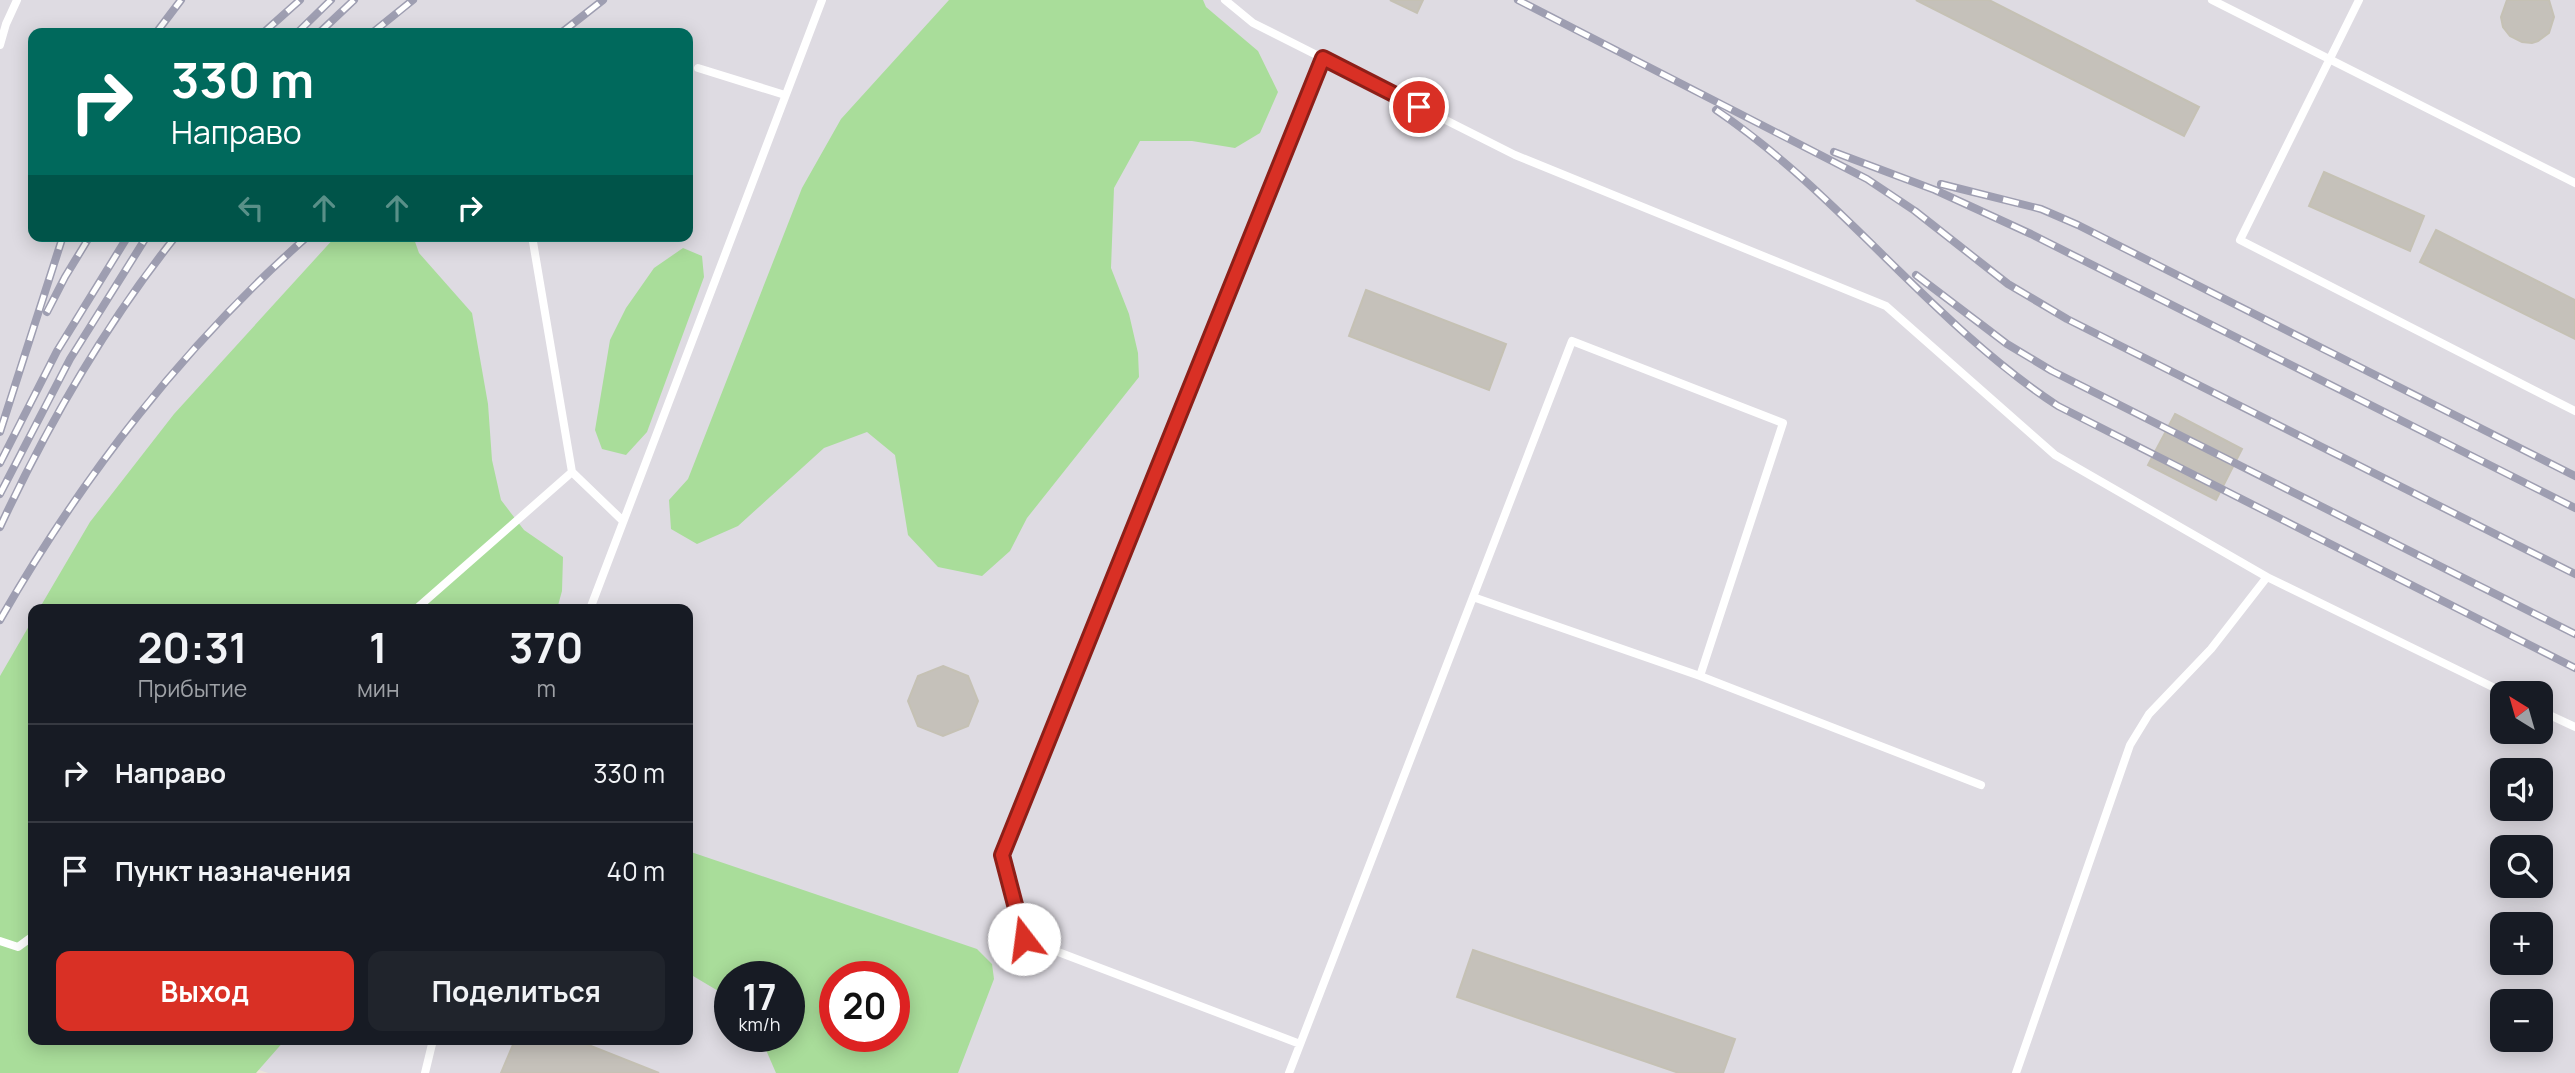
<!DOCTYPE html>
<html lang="ru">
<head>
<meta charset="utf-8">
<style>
	body { margin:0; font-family:Manrope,sans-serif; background:#20242c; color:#f1f3f6; height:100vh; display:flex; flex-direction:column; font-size:26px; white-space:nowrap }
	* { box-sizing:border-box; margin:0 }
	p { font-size:23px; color:#9ea1a6 }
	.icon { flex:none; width:38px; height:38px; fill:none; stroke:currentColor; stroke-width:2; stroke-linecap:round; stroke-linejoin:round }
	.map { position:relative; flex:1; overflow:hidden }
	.sheet { position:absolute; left:28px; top:604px; width:665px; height:441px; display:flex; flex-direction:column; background:#171b24; border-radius:14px; box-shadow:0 4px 18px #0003 }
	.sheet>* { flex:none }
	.hud { position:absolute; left:28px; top:28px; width:665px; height:214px; border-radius:14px; box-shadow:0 4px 18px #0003; background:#00695c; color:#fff; overflow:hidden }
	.needle { width:46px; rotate:323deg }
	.fabs { position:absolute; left:2490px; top:681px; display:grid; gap:14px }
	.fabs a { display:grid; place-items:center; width:63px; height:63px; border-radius:14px; background:#171b24; box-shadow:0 4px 18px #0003; font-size:35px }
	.speed { position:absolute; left:714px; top:961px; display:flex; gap:14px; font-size:35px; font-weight:700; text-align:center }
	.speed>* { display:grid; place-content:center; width:91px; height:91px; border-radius:50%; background:#171b24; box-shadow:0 4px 18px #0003; line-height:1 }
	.speed small { font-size:18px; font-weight:400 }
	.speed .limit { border:10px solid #d22; background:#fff; color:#111 }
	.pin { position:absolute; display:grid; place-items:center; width:60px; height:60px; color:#fff; margin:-30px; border:4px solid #fff; border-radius:50%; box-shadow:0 2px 7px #0007 }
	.me { position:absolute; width:77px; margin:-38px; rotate:345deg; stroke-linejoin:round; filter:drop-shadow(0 0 5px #0008) }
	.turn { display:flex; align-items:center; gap:24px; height:147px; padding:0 28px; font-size:32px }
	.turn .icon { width:91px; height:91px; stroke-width:2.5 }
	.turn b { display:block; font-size:49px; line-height:60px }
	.lanes { display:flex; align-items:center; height:66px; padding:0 28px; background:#0003; justify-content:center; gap:35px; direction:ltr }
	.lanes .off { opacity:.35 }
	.eta { display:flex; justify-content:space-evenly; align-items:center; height:119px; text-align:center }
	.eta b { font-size:42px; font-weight:700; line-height:49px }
	.primary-button { display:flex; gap:14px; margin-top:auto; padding:14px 28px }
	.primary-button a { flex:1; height:80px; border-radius:14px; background:#d93025; color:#fff; font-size:28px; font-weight:700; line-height:80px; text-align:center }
	.primary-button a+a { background:#20242c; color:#f1f3f6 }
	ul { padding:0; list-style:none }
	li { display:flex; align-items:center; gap:21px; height:98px; padding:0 28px; border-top:2px solid #363941 }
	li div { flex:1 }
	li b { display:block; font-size:26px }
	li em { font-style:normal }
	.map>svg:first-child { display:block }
	.industrial { fill:#dedbe2; fill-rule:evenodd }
	.green { fill:#a9dd9a; fill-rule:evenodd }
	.building { fill:#c5c1ba; stroke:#c5c1b4; stroke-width:2 }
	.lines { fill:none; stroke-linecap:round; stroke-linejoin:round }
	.lane { stroke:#fff; stroke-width:8 }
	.rail-casing { stroke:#9e9eb1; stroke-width:8 }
	.rail { stroke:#fff; stroke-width:5; stroke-dasharray:16; stroke-linecap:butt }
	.route-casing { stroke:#8d1f18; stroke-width:18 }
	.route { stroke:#d93025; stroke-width:12 }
</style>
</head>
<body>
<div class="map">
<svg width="2575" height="1073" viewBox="0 0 2575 1073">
	<rect width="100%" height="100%" fill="#eae5da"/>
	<path class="industrial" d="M0,0H2575V1073H268L170,1040H688V609H33V993L0,981ZM33,33H688V236H33ZM2502,693H2541V732H2502ZM2502,770H2541V808H2502ZM2502,847H2541V886H2502ZM2502,924H2541V962H2502ZM730,976H789V1036H730ZM835,976H894V1036H835ZM2502,1001H2541V1040H2502Z"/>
	<path class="green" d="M949,0H1203L1206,7L1258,51L1278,92L1260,133L1235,148L1192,141H1140L1114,188L1111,268L1129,314L1138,353L1139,377L1027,518L1010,551L982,576L938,567L908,535L895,455L867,432L824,448L738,526L697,544L671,529L669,500L688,479L802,188L841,119Z
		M336,236H413L419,253L472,313L488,404L492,460L501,500L524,530L563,557L562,591L557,609H39L90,522L174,414Z
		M683,248L702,256L704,277L647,432L626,455L602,449L595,430L610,340L626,308L654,268Z
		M33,619V1040H285L256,1073H0V676Z
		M688,851L977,949L992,964L994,979L958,1073H776L760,1036H789V976H730V998L688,973ZM835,976H894V1036H835Z"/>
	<path class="building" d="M1390,0H1423L1417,13Z
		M1916,0H1989L2199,107L2184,136Z
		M2507,0H2549L2554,17L2549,33L2538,41L2532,43L2522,42L2510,36L2503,27L2501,17Z
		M2324,172L2424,216L2410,251L2309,206Z
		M2436,230L2575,300V339L2420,262Z
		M1366,290L1506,344L1489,390L1349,336Z
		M2175,414L2242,449L2216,500L2148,465Z
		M943,666L968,676L978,701L968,726L943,736L918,726L908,701L918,676Z
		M1473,950L1735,1039L1723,1073H1679L1457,997Z
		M515,1040H576L659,1073H501Z"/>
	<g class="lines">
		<path class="lane" d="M1225,0L1253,23L1515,155L1886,306L2055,455L2267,577L2505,693
			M2212,0L2575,183
			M2359,0L2240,240L2575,411
			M0,45L6,24L17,0
			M698,68L785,95
			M532,236L572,472L623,521
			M1473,597L1700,676L1981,785
			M416,609L572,472
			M590,609L822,0
			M2541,711L2575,727
			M0,941L18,947L33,936
			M1300,1044L1024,939L1002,855L1323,58
			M425,1073L433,1040
			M1289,1073L1572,341L1783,423L1700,676
			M2016,1073L2130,745L2149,714L2211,649L2267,577"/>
		<g class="rail-casing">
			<path id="rail" d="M1518,0L1867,179L1915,211L2008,284L2067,319L2575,574
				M156,33L181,0
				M263,33L300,0
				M297,33L331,0
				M319,33L354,0
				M372,33L413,0
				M561,33L603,0
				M1716,110C1842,195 1931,323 2058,406L2575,668
				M1834,152L1935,190L2031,234L2575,508
				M1941,184L2041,209L2078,225L2575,476
				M1916,275L2007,344L2052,371L2575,634
				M47,312L65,277L90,236
				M0,432L63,236
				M0,463L57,351L128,236
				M0,494L70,359L147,236
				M0,527C48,424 105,325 176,236
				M0,620C81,478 185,344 308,236"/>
		</g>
		<use href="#rail" class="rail"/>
	</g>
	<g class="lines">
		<g class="route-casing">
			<path id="route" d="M1024,939L1002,855L1323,58L1419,107"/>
		</g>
		<use href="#route" class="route"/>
	</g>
</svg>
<div class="fabs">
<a><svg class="needle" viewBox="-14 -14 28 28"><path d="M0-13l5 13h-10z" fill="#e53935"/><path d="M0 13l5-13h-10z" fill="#9ea1a6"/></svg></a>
<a><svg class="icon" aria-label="sound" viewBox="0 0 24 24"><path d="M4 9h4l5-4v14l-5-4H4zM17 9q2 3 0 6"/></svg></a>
<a><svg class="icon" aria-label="search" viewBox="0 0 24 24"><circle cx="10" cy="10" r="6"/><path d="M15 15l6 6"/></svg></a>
<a>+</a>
<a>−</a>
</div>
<div class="speed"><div>17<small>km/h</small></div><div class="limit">20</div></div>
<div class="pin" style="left:1419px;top:107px;background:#d93025"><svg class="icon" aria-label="arrive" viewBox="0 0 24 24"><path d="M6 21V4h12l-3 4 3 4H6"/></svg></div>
<svg class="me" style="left:1024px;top:939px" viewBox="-20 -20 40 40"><circle r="19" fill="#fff"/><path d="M0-13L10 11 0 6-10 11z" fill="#d93025"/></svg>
<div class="hud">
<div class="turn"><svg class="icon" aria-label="right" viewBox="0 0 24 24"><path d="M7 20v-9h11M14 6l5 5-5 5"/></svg><div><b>330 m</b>Направо</div></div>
<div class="lanes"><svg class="icon off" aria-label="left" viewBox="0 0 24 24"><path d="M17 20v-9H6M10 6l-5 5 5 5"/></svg><svg class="icon off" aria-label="ahead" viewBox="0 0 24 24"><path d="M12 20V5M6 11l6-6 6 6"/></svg><svg class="icon off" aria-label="ahead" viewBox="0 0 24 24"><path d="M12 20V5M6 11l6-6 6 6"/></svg><svg class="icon" aria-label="right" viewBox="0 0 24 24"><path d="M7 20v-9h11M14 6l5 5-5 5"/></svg></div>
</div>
<section class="sheet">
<div class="eta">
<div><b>20:31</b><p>Прибытие</p></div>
<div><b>1</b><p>мин</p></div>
<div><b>370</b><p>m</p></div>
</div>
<ul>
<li><svg class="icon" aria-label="right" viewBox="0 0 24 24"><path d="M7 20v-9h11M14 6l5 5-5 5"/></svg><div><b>Направо</b></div><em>330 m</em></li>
<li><svg class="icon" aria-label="arrive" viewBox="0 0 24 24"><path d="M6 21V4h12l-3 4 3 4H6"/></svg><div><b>Пункт назначения</b></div><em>40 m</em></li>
</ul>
<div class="primary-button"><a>Выход</a><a>Поделиться</a></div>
</section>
</div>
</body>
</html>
